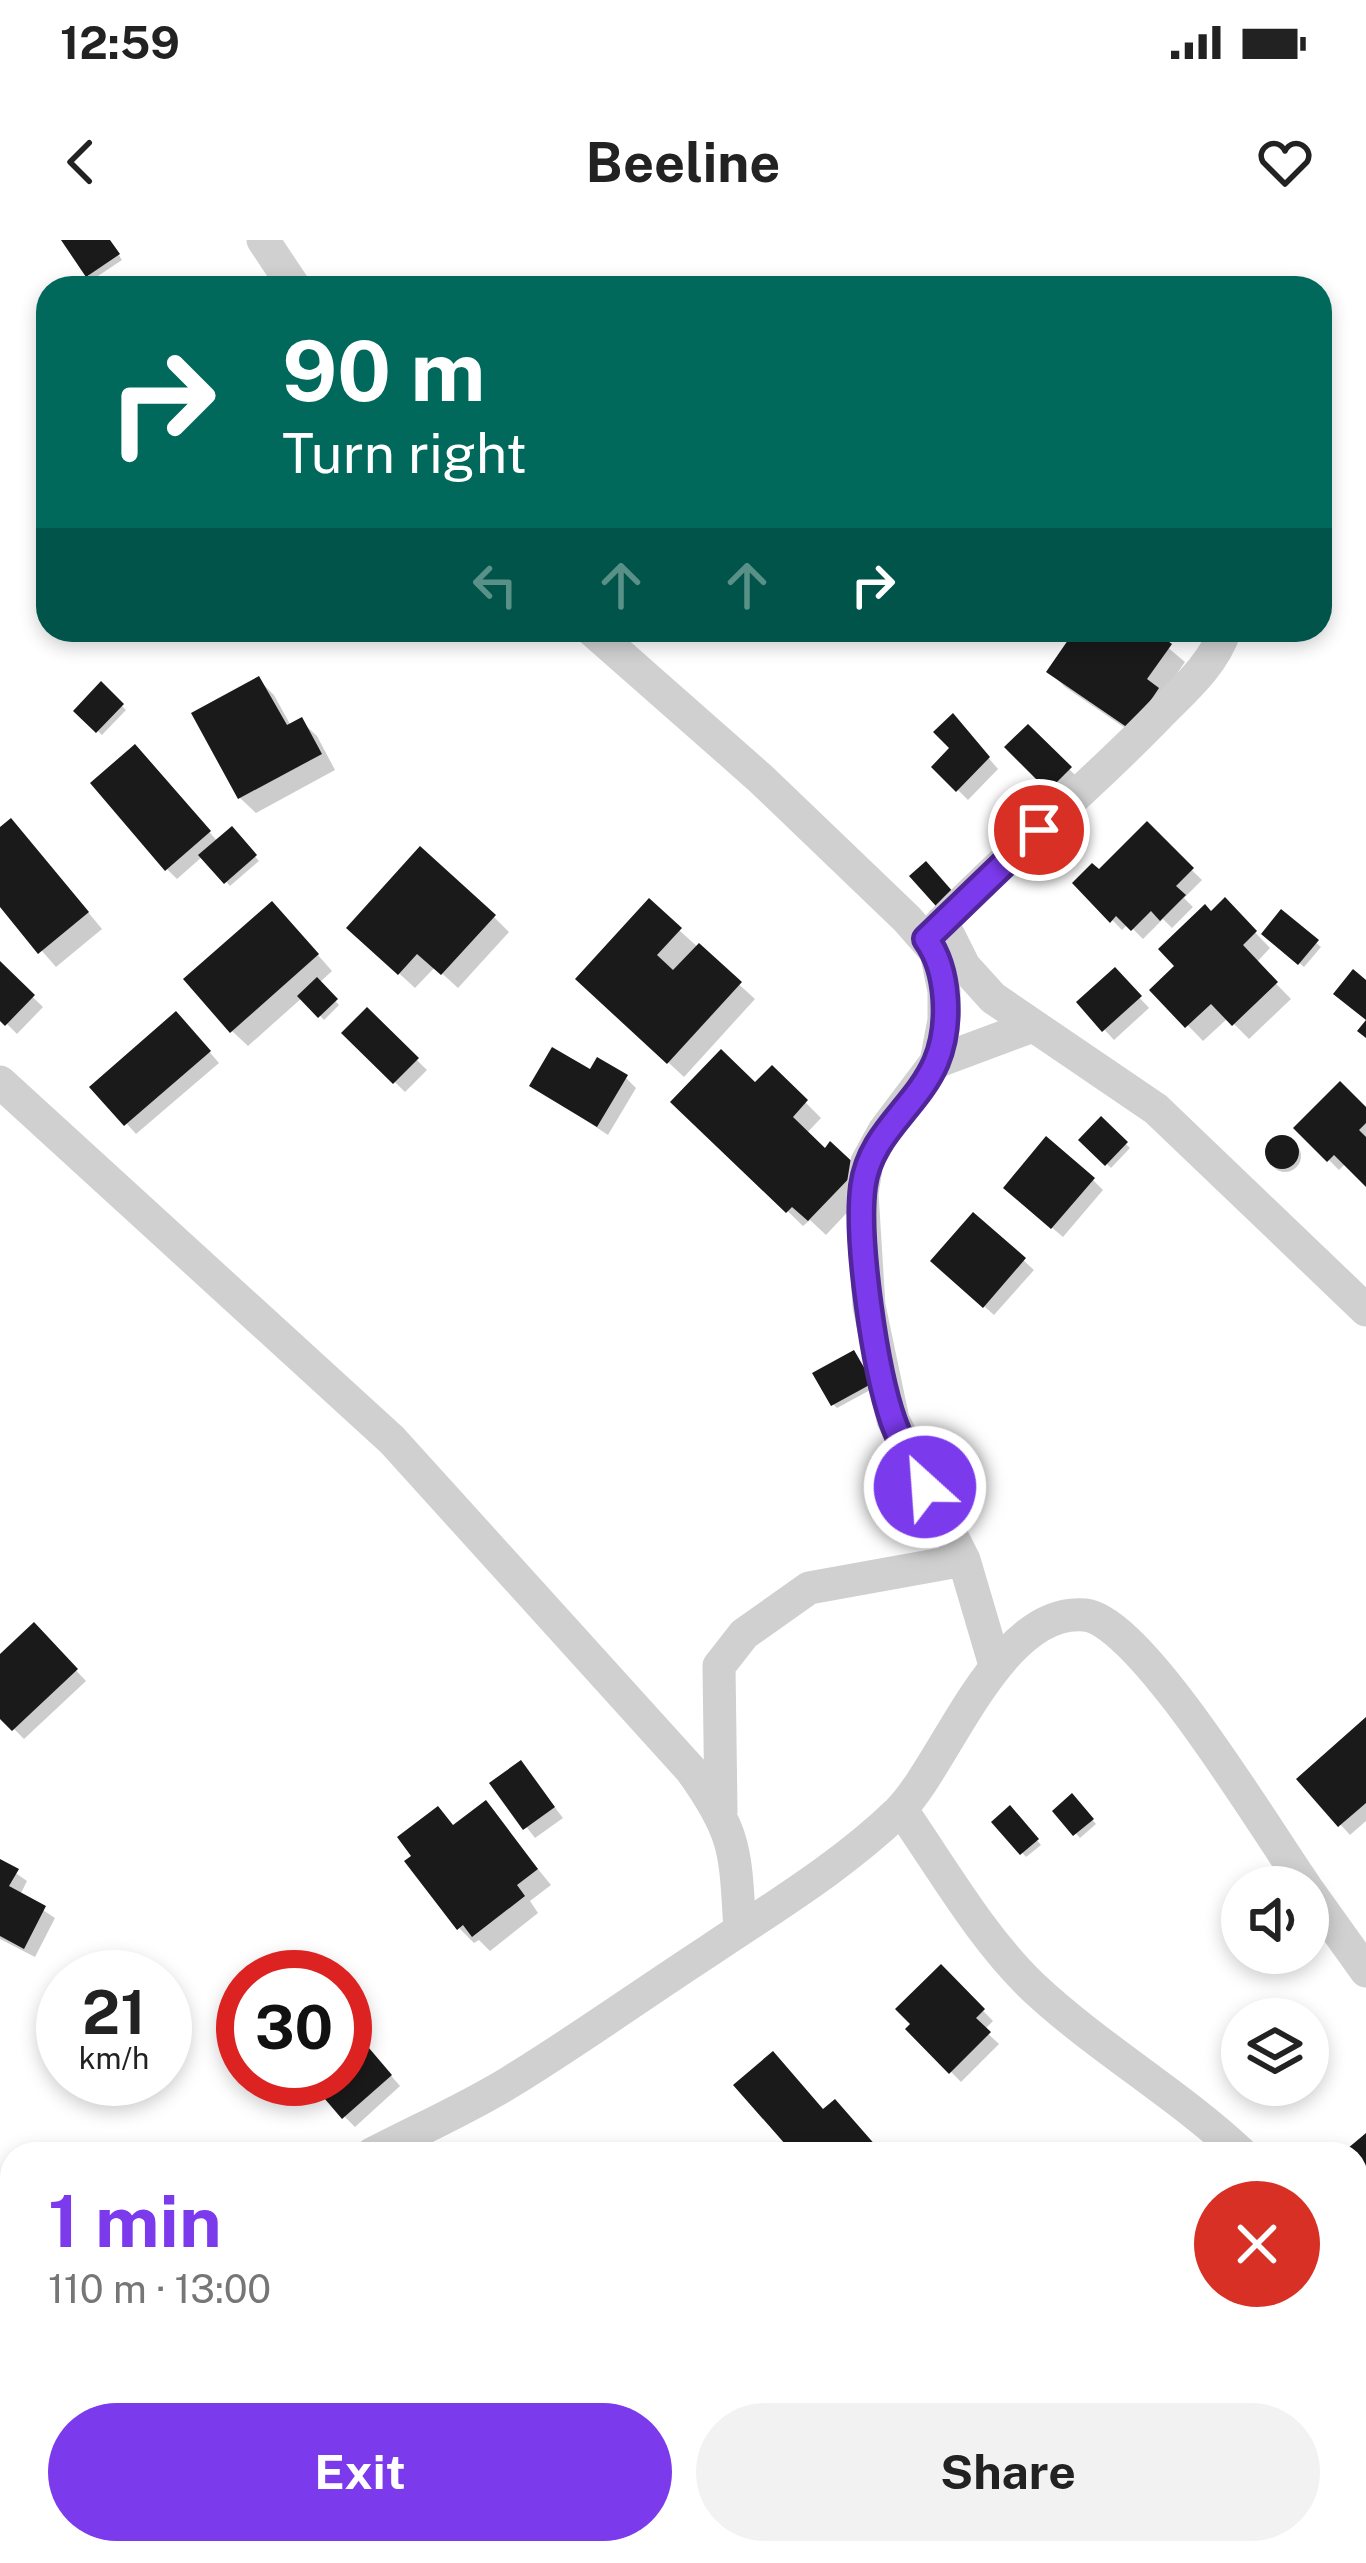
<!DOCTYPE html>
<html lang="en">
<head>
<meta charset="utf-8">
<style>
	body { margin:0; font-family:"Public Sans",sans-serif; background:#f2f2f2; color:#222; height:100vh; display:flex; flex-direction:column; font-size:45px; white-space:nowrap }
	* { box-sizing:border-box; margin:0 }
	p { font-size:39px; color:#767676 }
	.icon { flex:none; width:66px; height:66px; fill:none; stroke:currentColor; stroke-width:2; stroke-linecap:round; stroke-linejoin:round }
	.map { position:relative; flex:1; overflow:hidden }
	.sheet { position:absolute; left:0px; top:1902px; width:1368px; height:423px; display:flex; flex-direction:column; background:#fff; border-radius:36px 36px 0 0; box-shadow:0 6px 18px #0003 }
	.sheet>* { flex:none }
	.top-card { position:absolute; left:36px; top:36px; width:1296px; height:366px; border-radius:36px; box-shadow:0 6px 18px #0003; background:#00695c; color:#fff; overflow:hidden }
	.controls { position:absolute; left:1221px; top:1626px; display:grid; gap:24px }
	.controls a { display:grid; place-items:center; width:108px; height:108px; border-radius:50%; background:#fff; box-shadow:0 6px 18px #0003; font-size:60px }
	.speed { position:absolute; left:36px; top:1710px; display:flex; gap:24px; font-size:60px; font-weight:700; text-align:center }
	.speed>* { display:grid; place-content:center; width:156px; height:156px; border-radius:50%; background:#fff; box-shadow:0 6px 18px #0003; line-height:1 }
	.speed small { font-size:30px; font-weight:400 }
	.speed .limit { border:18px solid #d22; background:#fff; color:#111 }
	.pin { position:absolute; display:grid; place-items:center; width:102px; height:102px; color:#fff; margin:-51px; border:6px solid #fff; border-radius:50%; box-shadow:0 3px 12px #0007 }
	.me { position:absolute; width:132px; margin:-66px; rotate:334deg; stroke-linejoin:round; filter:drop-shadow(0 0 9px #0008) }
	.turn { display:flex; align-items:center; gap:42px; height:252px; padding:0 48px; font-size:54px }
	.turn .icon { width:156px; height:156px; stroke-width:2.5 }
	.turn b { display:block; font-size:84px; line-height:102px }
	.lanes { display:flex; align-items:center; height:114px; padding:0 48px; background:#0003; justify-content:center; gap:60px; direction:ltr }
	.lanes .off { opacity:.35 }
	.round { display:grid; place-items:center; flex:none; width:126px; height:126px; border-radius:63px; background:#f2f2f2 }
	.headline { display:flex; align-items:center; justify-content:space-between; height:204px; padding:0 48px }
	h1 { font-size:72px; font-weight:700; line-height:90px; color:#7c3aed }
	.cta { display:flex; gap:24px; margin-top:auto; padding:24px 48px }
	.cta a { flex:1; height:138px; border-radius:72px; background:#7c3aed; color:#fff; font-size:48px; font-weight:700; line-height:138px; text-align:center }
	.cta a+a { background:#f2f2f2; color:#222 }
	.status { display:flex; justify-content:space-between; align-items:center; height:84px; padding:0 60px; background:#fff; direction:ltr }
	.status svg { height:33px; fill:currentColor }
	header { display:flex; justify-content:space-between; align-items:center; height:156px; padding:0 48px; background:#fff; font-size:54px; font-weight:700 }
	.map>svg:first-child { display:block }
	.shadow { fill:#0003 }
	.building { fill:#1a1a1a }
	.lines { fill:none; stroke-linecap:round; stroke-linejoin:round }
	.street { stroke:#d0d0d0; stroke-width:33 }
	.route-casing { stroke:#51269a; stroke-width:30 }
	.route { stroke:#7c3aed; stroke-width:21 }
</style>
</head>
<body>
<div class="status"><b>12:59</b><svg viewBox="0 0 49 12"><path d="M0 12V9h3v3zM5 12V6h3v6zM10 12V3h3v9zM15 12V0h3v12zM26 1h20v11H26zM47 4h2v5h-2z"/></svg></div>
<header><svg class="icon" aria-label="back" viewBox="0 0 24 24"><path d="M15 5l-7 7 7 7"/></svg>Beeline<svg class="icon" aria-label="heart" viewBox="0 0 24 24"><path d="M12 20l-8-8c-3-5 5-10 8-4 3-6 11-1 8 4z"/></svg></header>
<div class="map">
<svg width="1366" height="2323" viewBox="0 0 1366 2323">
	<rect width="100%" height="100%" fill="#fff"/>
	<path class="shadow" d="M65,0H109L122,20L92,40Z
		M1079,390H1147L1185,422L1162,455L1147,503L1065,447L1050,432Z
		M259,440L274,455L291,486L301,481L317,496L335,530L256,573L240,558Z
		M101,445L126,470L102,495L77,471Z
		M962,487L998,529L968,560L935,527L953,508Z
		M1028,488L1079,539L1060,559L1008,507Z
		M145,518L218,602L232,590L259,621L230,646L203,616L177,639L167,629Z
		M1147,586L1202,640L1184,658L1193,667L1172,688L1163,679L1143,699L1128,684L1122,690L1076,643L1099,633Z
		M0,591L26,597L102,689L56,727L0,663Z
		M1225,661L1270,708L1256,723L1291,759L1249,799L1228,778L1203,801L1154,750L1179,726L1211,674Z
		M1282,674L1321,707L1304,727L1265,694Z
		M494,677L509,692L458,748L435,727L415,748L366,703Z
		M287,680L332,731L319,743L339,765L324,780L303,757L248,806L232,791Z
		M679,690L755,759L684,837L595,754Z
		M0,725L43,767L17,794L0,777Z
		M1115,731L1149,768L1114,800L1080,763Z
		M367,771L427,830L405,852L345,793Z
		M186,785L219,823L136,894L94,847Z
		M772,829L821,878L806,894L872,946L826,995L810,980L803,986L674,862L755,846Z
		M626,838L636,848L608,895L532,845Z
		M1366,872V943L1346,923L1339,930L1297,888Z
		M1101,880L1130,908L1111,928L1083,900Z
		M1269 916a16 16 0 1 1 32 0a16 16 0 1 1-32 0Z
		M1093,940L1103,950L1063,997L1017,958Z
		M974,976L1034,1030L994,1075L944,1031Z
		M853,1113L874,1148L837,1168L833,1164Z
		M34,1386L86,1441L24,1499L0,1475V1418Z
		M1366,1481V1581L1350,1595L1300,1540Z
		M521,1523L563,1578L535,1598L493,1544Z
		M1072,1557L1096,1584L1080,1598L1056,1571Z
		M485,1564L551,1645L530,1661L538,1673L490,1711L479,1700L474,1703L459,1688L455,1587Z
		M1010,1569L1041,1605L1026,1617L995,1582Z
		M0,1622L27,1641L20,1655L55,1678L35,1717L0,1699Z
		M941,1728L993,1781L984,1790L999,1804L961,1842L909,1789Z
		M373,1815L400,1846L355,1887L345,1877L324,1839H345V1821Z
		M738,1845L824,1873H845L881,1914H798Z
		M1366,1897V1986L1357,1994L1356,1914H1346Z"/>
	<path class="building" d="M61,0H110L120,14L86,37Z
		M1075,390H1152L1172,404L1147,439L1159,448L1131,490L1046,432Z
		M259,436L287,485L302,477L322,514L238,559L191,473Z
		M101,441L124,464L96,493L73,471Z
		M953,473L990,517L956,552L931,527L949,508L933,492Z
		M1028,484L1072,527L1048,551L1004,507Z
		M135,504L211,591L165,631L90,543Z
		M11,578L89,672L38,714L0,667V587Z
		M1147,581L1194,628L1176,646L1186,655L1160,681L1151,671L1131,691L1116,676L1110,683L1072,643L1092,623L1099,629Z
		M232,586L257,615L224,644L198,615Z
		M420,606L496,675L441,735L417,714L398,735L346,688Z
		M926,621L961,661L944,675L909,636Z
		M1225,657L1257,691L1243,705L1278,742L1232,786L1211,764L1185,788L1149,750L1174,726L1158,709L1205,664L1211,671Z
		M649,658L682,688L657,715L673,730L699,703L742,742L667,824L575,739Z
		M272,661L319,714L230,793L183,739Z
		M1281,669L1319,700L1298,725L1261,694Z
		M0,721L35,755L5,786L0,781Z
		M1115,727L1142,756L1102,792L1076,762Z
		M1353,729L1366,740V798L1357,791L1366,780L1333,754Z
		M317,737L338,759L318,778L297,756Z
		M367,767L419,818L393,844L341,793Z
		M176,771L211,811L124,886L89,847Z
		M552,807L590,829L597,817L628,835L597,887L529,846Z
		M721,809L755,842L772,825L808,860L793,877L825,908L830,901L859,928L808,981L792,967L786,973L670,862Z
		M1340,841L1366,867V883L1359,890L1366,897V947L1334,915L1327,922L1293,888Z
		M1101,876L1128,902L1105,926L1078,900Z
		M1265 912a17 17 0 1 1 34 0a17 17 0 1 1-34 0Z
		M1046,896L1095,938L1051,989L1003,948Z
		M973,972L1026,1018L983,1068L930,1021Z
		M854,1110L873,1143L831,1166L812,1133Z
		M34,1382L78,1429L12,1491L0,1479V1414Z
		M1366,1477V1563L1338,1587L1296,1539Z
		M521,1520L555,1567L523,1590L489,1543Z
		M1072,1553L1094,1579L1073,1596L1052,1571Z
		M486,1560L538,1629L517,1645L525,1656L472,1697L463,1685L457,1690L404,1621L411,1616L397,1597L438,1566L453,1585Z
		M1010,1565L1039,1599L1020,1615L991,1582Z
		M0,1619L19,1629L9,1646L46,1666L24,1709L0,1696Z
		M941,1724L985,1769L976,1778L991,1792L949,1834L905,1789L910,1784L895,1769Z
		M363,1801L392,1835L342,1879L313,1845L320,1839H345V1817Z
		M773,1811L823,1869L835,1859L877,1907L869,1914H806L800,1907L793,1913L733,1845Z
		M1366,1893V1968L1356,1977V1914H1341Z
		M12,2178V2228L0,2217V2192Z"/>
	<g class="lines">
		<path class="street" d="M263,0L295,48
			M592,390L760,538L907,679L936,712L944,751V780L936,822L884,891L867,922L862,953L869,1066L893,1180L964,1320L995,1425
			M942,682L964,726L993,758L1156,869L1366,1070
			M927,698C1002,618 1088,550 1163,471C1187,447 1214,423 1225,390
			M936,822L1030,787
			M0,842L392,1200L691,1530C738,1595 735,1613 740,1690
			M901,1569C942,1628 981,1697 1033,1747C1098,1808 1177,1853 1242,1914
			M721,1571L719,1426L744,1394L809,1348L964,1320
			M1308,1650L1366,1731
			M372,1914C418,1890 466,1869 510,1842C577,1801 641,1755 707,1712C772,1668 841,1627 898,1572C946,1525 999,1366 1085,1375C1142,1381 1269,1595 1306,1647
			M0,2014L12,2019
			M1356,2037L1366,2047
			M442,2313L445,2323"/>
	</g>
	<g class="lines">
		<g class="route-casing">
			<path id="route" d="M925,1247C914,1226 901,1204 893,1181C875,1130 856,1000 863,946C870,893 916,868 936,822C951,786 949,730 926,699L1039,590"/>
		</g>
		<use href="#route" class="route"/>
	</g>
</svg>
<div class="controls">
<a><svg class="icon" aria-label="sound" viewBox="0 0 24 24"><path d="M4 9h4l5-4v14l-5-4H4zM17 9q2 3 0 6"/></svg></a>
<a><svg class="icon" aria-label="layers" viewBox="0 0 24 24"><path d="M12 4l9 5-9 5-9-5zM3 14l9 5 9-5"/></svg></a>
</div>
<div class="speed"><div>21<small>km/h</small></div><div class="limit">30</div></div>
<div class="pin" style="left:1039px;top:590px;background:#d93025"><svg class="icon" aria-label="arrive" viewBox="0 0 24 24"><path d="M6 21V4h12l-3 4 3 4H6"/></svg></div>
<svg class="me" style="left:925px;top:1247px" viewBox="-20 -20 40 40"><circle r="17" fill="#7c3aed" stroke="#fff" stroke-width="3"/><path d="M0-11L8 9 0 5-8 9z" fill="#fff"/></svg>
<div class="top-card">
<div class="turn"><svg class="icon" aria-label="right" viewBox="0 0 24 24"><path d="M7 20v-9h11M14 6l5 5-5 5"/></svg><div><b>90 m</b>Turn right</div></div>
<div class="lanes"><svg class="icon off" aria-label="left" viewBox="0 0 24 24"><path d="M17 20v-9H6M10 6l-5 5 5 5"/></svg><svg class="icon off" aria-label="ahead" viewBox="0 0 24 24"><path d="M12 20V5M6 11l6-6 6 6"/></svg><svg class="icon off" aria-label="ahead" viewBox="0 0 24 24"><path d="M12 20V5M6 11l6-6 6 6"/></svg><svg class="icon" aria-label="right" viewBox="0 0 24 24"><path d="M7 20v-9h11M14 6l5 5-5 5"/></svg></div>
</div>
<section class="sheet">
<div class="headline"><div><h1>1 min</h1><p>110 m · 13:00</p></div><a class="round" style="background:#d93025;color:#fff"><svg class="icon" aria-label="close" viewBox="0 0 24 24"><path d="M6 6l12 12M18 6L6 18"/></svg></a></div>
<div class="cta"><a>Exit</a><a>Share</a></div>
</section>
</div>
</body>
</html>
